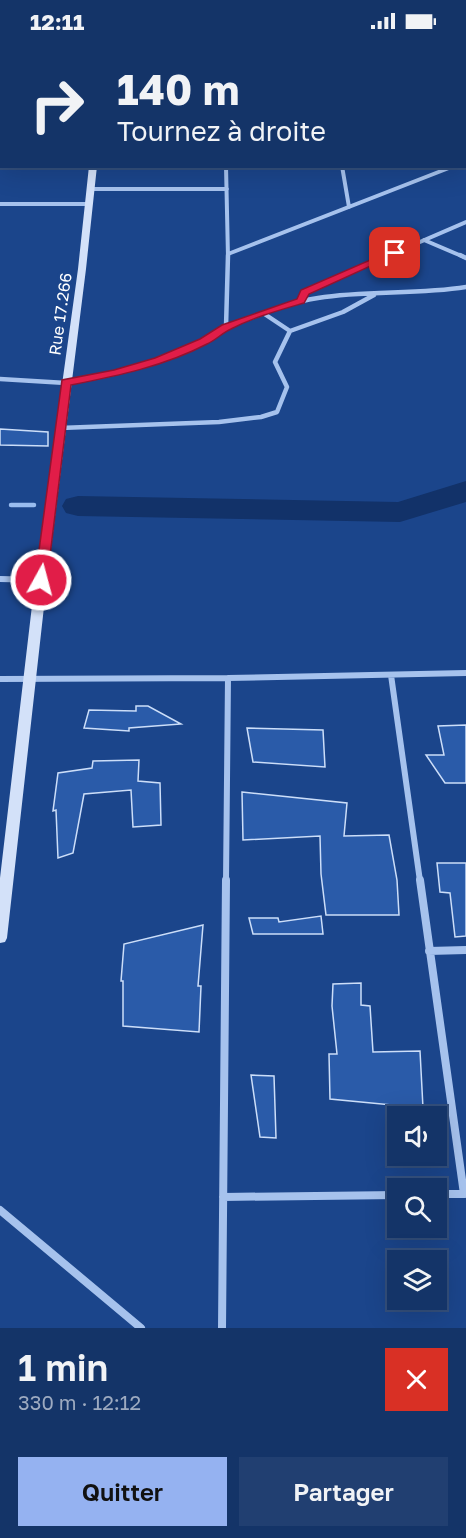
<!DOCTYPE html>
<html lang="fr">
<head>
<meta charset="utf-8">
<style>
	body { margin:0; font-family:"Golos Text",sans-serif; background:#213f71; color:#f1f3f6; height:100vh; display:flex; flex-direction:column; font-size:22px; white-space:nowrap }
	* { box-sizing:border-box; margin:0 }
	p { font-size:20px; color:#9daac0 }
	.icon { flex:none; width:33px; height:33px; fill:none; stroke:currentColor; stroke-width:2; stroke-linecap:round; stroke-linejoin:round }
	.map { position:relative; height:1286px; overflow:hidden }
	.sheet { display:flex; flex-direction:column; background:#143468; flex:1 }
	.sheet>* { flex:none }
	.hud { position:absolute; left:0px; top:0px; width:466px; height:126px; box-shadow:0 6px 24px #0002,0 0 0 2px #334f7c; background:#143468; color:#f1f3f6; overflow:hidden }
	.controls { position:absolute; left:387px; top:1064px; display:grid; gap:12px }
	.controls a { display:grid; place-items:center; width:60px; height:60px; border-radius:0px; background:#143468; box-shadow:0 6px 24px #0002,0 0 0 2px #334f7c; font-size:30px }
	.pin { position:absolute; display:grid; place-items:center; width:51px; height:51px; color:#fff; margin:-26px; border-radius:12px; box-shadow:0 3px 9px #0006 }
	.me { position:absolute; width:66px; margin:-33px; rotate:7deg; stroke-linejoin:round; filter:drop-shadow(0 0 4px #0008) }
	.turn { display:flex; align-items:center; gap:21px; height:126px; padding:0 18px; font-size:27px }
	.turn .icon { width:78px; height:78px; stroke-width:2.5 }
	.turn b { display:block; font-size:42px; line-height:51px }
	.round { display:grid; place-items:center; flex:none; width:63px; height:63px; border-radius:0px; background:#213f71 }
	.headline { display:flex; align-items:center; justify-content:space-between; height:102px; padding:0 18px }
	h1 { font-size:36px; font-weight:600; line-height:45px }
	.button { display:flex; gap:12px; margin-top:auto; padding:12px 18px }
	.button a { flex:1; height:69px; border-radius:0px; background:#95b2f1; color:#111; font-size:24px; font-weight:600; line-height:69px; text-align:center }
	.button a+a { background:#213f71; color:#f1f3f6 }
	.status { display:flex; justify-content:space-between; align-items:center; height:42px; padding:0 30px; background:#143468; direction:ltr }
	.status svg { height:16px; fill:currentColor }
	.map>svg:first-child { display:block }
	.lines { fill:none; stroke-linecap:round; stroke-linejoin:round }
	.stream { stroke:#99bcef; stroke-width:4.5 }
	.river { fill:#123269; fill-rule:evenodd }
	.building { fill:#2a5ba9; stroke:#ccdef9; stroke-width:1.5 }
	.street-far3 { stroke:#a6c2ed; stroke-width:4 }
	.street-far2 { stroke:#a6c2ed; stroke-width:4.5 }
	.street-far1 { stroke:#a6c2ed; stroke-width:6 }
	.street { stroke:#a6c2ed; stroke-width:8 }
	.secondary { fill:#d3e1f9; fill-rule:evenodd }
	.route { fill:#e11d48; stroke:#92132f; stroke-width:1.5 }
	.labels { text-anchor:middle; stroke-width:6; stroke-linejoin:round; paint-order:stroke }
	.street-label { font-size:16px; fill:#fff; stroke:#1b458b }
</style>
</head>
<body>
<div class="status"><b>12:11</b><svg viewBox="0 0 49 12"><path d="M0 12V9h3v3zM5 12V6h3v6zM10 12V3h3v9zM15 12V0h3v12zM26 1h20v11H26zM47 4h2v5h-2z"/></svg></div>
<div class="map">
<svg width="466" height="1286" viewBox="0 0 466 1286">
	<rect width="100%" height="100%" fill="#1b458b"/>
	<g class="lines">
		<path class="stream" d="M11,463H34"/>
		<path class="river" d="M466,439V460L400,480L78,474L66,471L62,464L66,457L78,454L398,460Z"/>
	</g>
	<path class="building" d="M0,387L48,390V404L0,403Z
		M136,664H148L181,682L129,686V689L84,686L89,668L136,669Z
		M466,683V741H445L426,713H444L438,684Z
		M247,686L323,688L325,725L253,720Z
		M139,718L138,739L160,741L161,783L133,785L131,748L84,752L73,811L58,816L56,768L53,769L58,731L92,726L93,719Z
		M242,750L347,761L344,794L389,793L397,838L399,873H326L321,832L320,794L243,798Z
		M437,821H466V894L455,895L450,851L440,850Z
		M321,874L323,892H253L249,876H278L279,880Z
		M203,883L198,944H201L199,990L123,984V939H121L124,902Z
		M361,941V963L370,964L373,1010L420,1009L423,1066L330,1057L329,1012H337L332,964L333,942Z
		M251,1033L274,1034L276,1096L260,1095Z"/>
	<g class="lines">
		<path class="street-far3" d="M327,0L332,2
			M226,124L228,215
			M342,124L349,165
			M90,147H227
			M0,162H88
			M424,198L464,215
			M228,212L454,124
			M385,215L466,180"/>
		<path class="street-far2" d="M460,213L466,216
			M301,259L304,250L389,213
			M226,285C256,274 286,261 318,256C367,248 417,253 466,245
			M290,289L343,270L374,253
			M0,337L66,341L115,331L159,318L204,300L226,285L228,213
			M60,386L219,380L261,375L277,370L287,345L275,320L290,289L263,271"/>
		<path class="street-far1" d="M0,537L41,538
			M391,633L420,839
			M0,637L228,636L466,631
			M226,839L228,636"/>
		<path class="street" d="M420,838L464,1152
			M429,909L466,908
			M436,1152H465
			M223,1155L398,1153
			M0,1168L141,1286
			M222,1286L226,838"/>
		<path class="secondary" d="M106,0H112V2H106Z
			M89,124H97L86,227L47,538L7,896L5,900L0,901V836L35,538L78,227Z"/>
	</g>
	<path class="route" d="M391,209L399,211L309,252L304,261C280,268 254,275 231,287C222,291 216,298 207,302C165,324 117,334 71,343L47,538L41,542L36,541L35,538L62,338L114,328L155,316L200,297L222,283L297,257L301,248Z"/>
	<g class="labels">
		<g class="street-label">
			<text transform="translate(60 272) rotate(-82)" y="6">Rue 17.266</text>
		</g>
	</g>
</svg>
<div class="controls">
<a><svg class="icon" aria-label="sound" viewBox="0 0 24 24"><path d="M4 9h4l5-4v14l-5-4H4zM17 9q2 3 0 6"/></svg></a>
<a><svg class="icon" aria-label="search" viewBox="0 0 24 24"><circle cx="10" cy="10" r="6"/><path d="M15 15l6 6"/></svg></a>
<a><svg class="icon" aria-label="layers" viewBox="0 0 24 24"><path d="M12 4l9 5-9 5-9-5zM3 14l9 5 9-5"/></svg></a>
</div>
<div class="pin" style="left:395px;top:211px;background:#d93025"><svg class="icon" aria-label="arrive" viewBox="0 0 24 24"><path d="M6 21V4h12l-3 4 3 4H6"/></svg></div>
<svg class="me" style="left:41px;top:538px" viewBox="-20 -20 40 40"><circle r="17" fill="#e11d48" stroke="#fff" stroke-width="3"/><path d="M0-11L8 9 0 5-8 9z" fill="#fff"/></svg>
<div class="hud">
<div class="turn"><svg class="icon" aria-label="right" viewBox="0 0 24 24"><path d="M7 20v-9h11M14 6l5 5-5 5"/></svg><div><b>140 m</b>Tournez à droite</div></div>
</div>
</div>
<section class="sheet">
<div class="headline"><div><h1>1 min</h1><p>330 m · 12:12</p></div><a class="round" style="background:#d93025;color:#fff"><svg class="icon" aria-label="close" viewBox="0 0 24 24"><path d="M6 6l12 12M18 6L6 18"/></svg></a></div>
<div class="button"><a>Quitter</a><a>Partager</a></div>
</section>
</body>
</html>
